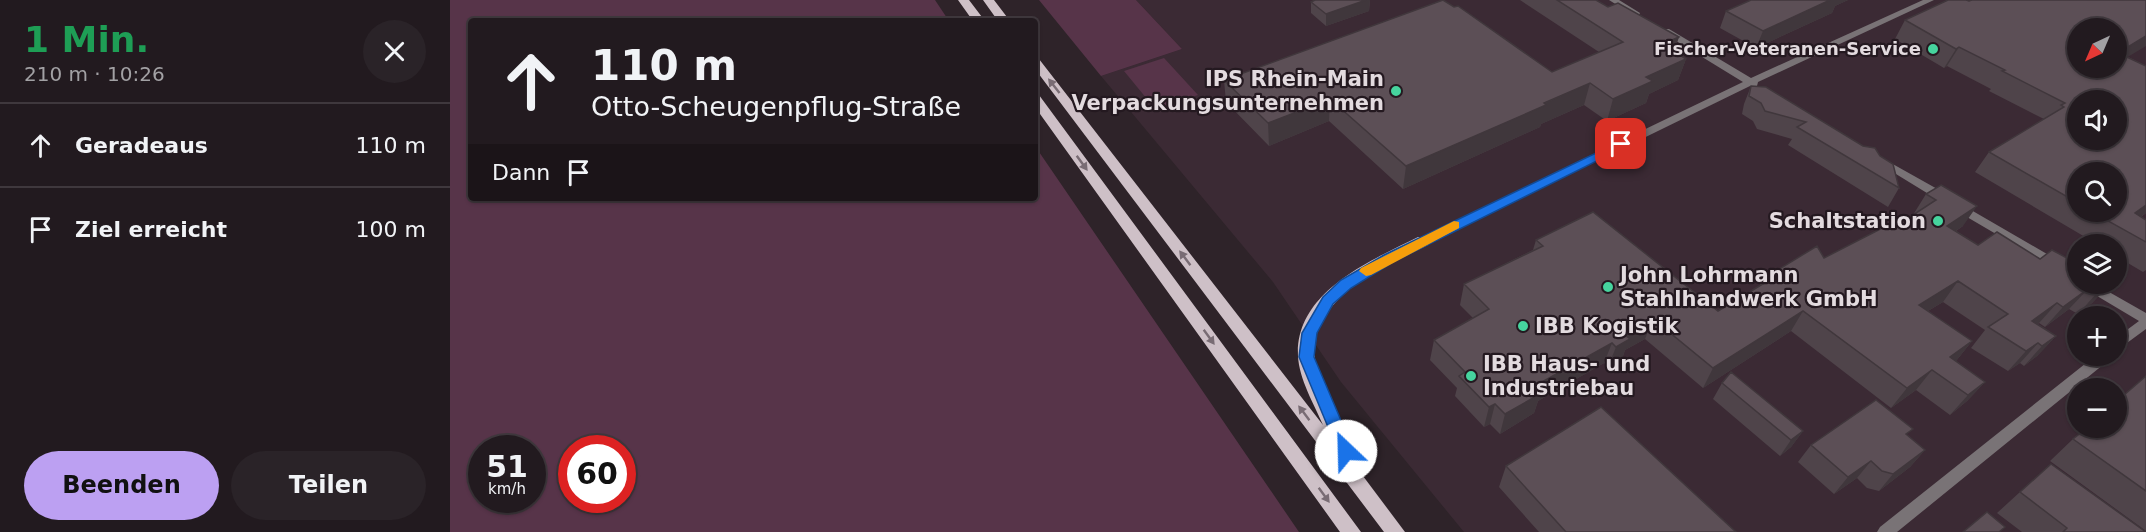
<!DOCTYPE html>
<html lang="de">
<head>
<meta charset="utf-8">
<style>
	body { margin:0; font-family:"DejaVu Sans",sans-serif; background:#2a2328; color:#f1f3f6; height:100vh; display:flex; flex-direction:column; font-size:22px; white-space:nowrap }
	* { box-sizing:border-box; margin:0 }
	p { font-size:20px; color:#a2a1a4 }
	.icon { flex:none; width:33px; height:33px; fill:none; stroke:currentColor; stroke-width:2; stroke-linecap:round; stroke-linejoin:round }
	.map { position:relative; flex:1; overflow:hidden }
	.side { display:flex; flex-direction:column; background:#221a1f; width:450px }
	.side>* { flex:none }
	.banner { position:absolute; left:18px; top:18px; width:570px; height:183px; border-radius:6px; box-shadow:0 2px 4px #0004,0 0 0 2px #3f383d; background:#221a1f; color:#f1f3f6; overflow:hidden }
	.needle { width:39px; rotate:224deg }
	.buttons { position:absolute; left:1617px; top:18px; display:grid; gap:12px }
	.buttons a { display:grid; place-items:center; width:60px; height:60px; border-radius:50%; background:#221a1f; box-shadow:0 2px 4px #0004,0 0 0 2px #3f383d; font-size:30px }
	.speed { position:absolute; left:18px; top:435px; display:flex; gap:12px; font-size:30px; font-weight:700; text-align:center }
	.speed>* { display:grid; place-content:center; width:78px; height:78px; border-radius:50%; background:#221a1f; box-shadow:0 2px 4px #0004,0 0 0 2px #3f383d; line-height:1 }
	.speed small { font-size:15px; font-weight:400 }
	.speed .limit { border:9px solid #d22; background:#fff; color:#111 }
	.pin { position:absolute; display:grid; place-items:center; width:51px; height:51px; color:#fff; margin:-26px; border-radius:12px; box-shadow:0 3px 9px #0006 }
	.me { position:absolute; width:66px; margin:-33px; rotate:336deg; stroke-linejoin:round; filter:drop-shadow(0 0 4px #0008) }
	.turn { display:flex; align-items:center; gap:21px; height:126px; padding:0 24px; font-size:27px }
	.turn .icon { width:78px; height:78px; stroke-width:2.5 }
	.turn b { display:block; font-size:42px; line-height:51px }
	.then { display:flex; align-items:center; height:57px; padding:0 24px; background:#0003; gap:12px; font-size:22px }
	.round { display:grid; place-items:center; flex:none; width:63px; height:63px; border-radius:32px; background:#2a2328 }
	.headline { display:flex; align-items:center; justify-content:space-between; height:102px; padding:0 24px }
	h1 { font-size:36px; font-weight:700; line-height:45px; color:#1e9e55 }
	.action { display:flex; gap:12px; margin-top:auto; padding:12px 24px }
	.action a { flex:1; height:69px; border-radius:36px; background:#bca0f2; color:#111; font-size:24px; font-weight:700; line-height:69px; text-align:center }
	.action a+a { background:#2a2328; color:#f1f3f6 }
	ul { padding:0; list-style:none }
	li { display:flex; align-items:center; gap:18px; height:84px; padding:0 24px; border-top:2px solid #3f383d }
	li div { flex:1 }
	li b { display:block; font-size:22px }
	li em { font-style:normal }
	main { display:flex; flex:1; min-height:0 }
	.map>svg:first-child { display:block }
	.built { fill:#3b2a34; fill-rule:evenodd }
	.green { fill:#573449; fill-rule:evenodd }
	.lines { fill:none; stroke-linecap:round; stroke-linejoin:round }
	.street { fill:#797376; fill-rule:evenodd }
	.primary { fill:#cec0c7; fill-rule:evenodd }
	.wall { fill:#4f444a; fill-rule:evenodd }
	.shaded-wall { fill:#40373c }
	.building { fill:#5c4f56; stroke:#40373c; stroke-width:1.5; fill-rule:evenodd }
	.oneway { fill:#796c74 }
	.route { fill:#1a73e8; stroke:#114b97; stroke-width:1.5 }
	.slow { fill:#f59e0b }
	.poi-dot { fill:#46d49e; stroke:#241920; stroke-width:2 }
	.labels { text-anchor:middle; stroke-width:4.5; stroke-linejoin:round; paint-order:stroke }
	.far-poi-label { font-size:18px; font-weight:bold; fill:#e3dbdf; stroke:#241920; text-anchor:end }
	.poi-label { font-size:21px; font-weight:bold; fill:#e3dbdf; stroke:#241920; text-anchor:start }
</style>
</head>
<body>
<main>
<section class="side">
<div class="headline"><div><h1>1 Min.</h1><p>210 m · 10:26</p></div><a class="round"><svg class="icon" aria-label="close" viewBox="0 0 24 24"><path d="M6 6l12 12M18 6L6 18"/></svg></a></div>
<ul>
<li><svg class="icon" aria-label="ahead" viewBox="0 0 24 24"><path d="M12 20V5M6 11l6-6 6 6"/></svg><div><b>Geradeaus</b></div><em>110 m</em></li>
<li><svg class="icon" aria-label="arrive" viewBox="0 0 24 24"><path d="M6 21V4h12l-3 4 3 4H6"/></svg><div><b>Ziel erreicht</b></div><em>100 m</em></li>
</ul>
<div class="action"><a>Beenden</a><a>Teilen</a></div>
</section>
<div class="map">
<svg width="1696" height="532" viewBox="0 0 1696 532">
	<rect width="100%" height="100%" fill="#2e2329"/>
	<path class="built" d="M686,0H1696V532H1014L891,382L823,282L651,76L732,49ZM1628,28H1666V68H1628ZM1628,100H1666V140H1628ZM1628,172H1666V212H1628ZM1628,244H1666V284H1628ZM1628,316H1666V356H1628ZM1628,388H1666V428H1628Z"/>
	<path class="green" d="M0,0H485L499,21H21V198H585V146L849,532H0ZM32,448H82V500H32ZM122,448H172V500H122Z
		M589,0H686L732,49L651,76Z
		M714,58L748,95L706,110L674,71Z"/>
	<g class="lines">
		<path class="street" d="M1159,0H1169L1190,13L1189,15H1183Z
			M1473,0H1484L1308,82L1307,86H1300L977,244L973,245L967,241L969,238L1293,82L1213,33V29H1219L1301,78Z
			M1432,158L1498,195L1500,198L1498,201H1490L1428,163L1427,161L1428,159Z
			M1509,203L1628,272V282L1505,210L1503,207L1505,204Z
			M1630,284H1645L1696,313V329L1666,351V338L1689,321L1632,287Z
			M1645,356H1661L1659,360L1447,532H1427L1430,527Z"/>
		<path class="primary" d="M508,0H519L535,21H523Z
			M533,0H544L560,21H548Z
			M585,57L589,59L873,425C864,404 849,379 848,356C845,292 920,261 968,237H978L980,241L978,245C929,269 850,302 867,370L912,468L910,472L955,532H934L585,69Z
			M585,94L589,95L911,532H890L585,107Z"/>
	</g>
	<path class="wall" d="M865,0H920L919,11L876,26L861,13V2Z
		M1070,0H1146L1158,7L1229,37L1224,51L1236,59L1228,80L1199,94L1196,103L1157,121L1134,105L1091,124L1090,127L953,189L879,121L819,146L776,102L774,80L1102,72L1149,52Z
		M1301,0H1398L1385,6L1382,13L1306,48L1270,28L1276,11Z
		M1455,20L1678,57L1696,66V213L1691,217L1696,220V270L1693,272L1666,256V244H1647L1525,172L1539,152L1594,119L1539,91L1541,89L1497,66L1494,68L1445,39ZM1628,172L1666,212H1628Z
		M1301,86L1316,87L1449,188L1438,207L1338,145L1342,139L1307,129L1303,121L1292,114L1294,104Z
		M1491,185L1513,226L1506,231L1528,245L1590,259L1660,284L1642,303L1628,314L1619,309L1595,327L1589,323L1588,324L1606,336L1587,356L1574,366L1570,363L1558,371L1521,348L1535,330L1493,302L1478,311L1522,341L1506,361L1535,382L1517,401L1500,415L1466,390L1441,408L1341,331L1253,388L1195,339L1175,350L1172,359L1158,367L1154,363L1088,401L1084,413L1050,434L1040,424L1034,427L1005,396L1007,388L980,360L984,340L1023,318L1010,305L1014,284L1083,250L1086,240L1268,311L1309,286L1313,279L1374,258L1446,226L1463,215L1476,194Z
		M1696,376V531L1600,461L1623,439Z
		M1272,383L1353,431L1341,447L1330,456L1263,399Z
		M1457,436L1475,450L1460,467L1429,491L1417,488L1407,478L1384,494L1348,462L1361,445Z
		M1056,466L1286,532H1089L1049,487Z
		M1570,492L1696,532H1572L1547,513Z"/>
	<path class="shaded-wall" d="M916,0H920L919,11L876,26V14Z
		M1380,0H1398L1385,6L1382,13L1306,48L1313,31Z
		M1696,36V46L1666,64L1668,53Z
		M1229,37L1221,58L1213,44Z
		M1509,47L1497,66L1494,68L1506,49Z
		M1236,59L1228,80L1199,94L1196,103L1157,121L1163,99L1196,77Z
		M1140,83L1134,105L1091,124L1090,127L953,189L956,166Z
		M880,99L879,121L819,146L818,123Z
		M1696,205V213L1673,229L1685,213Z
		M1527,206L1513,226L1483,246L1497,226Z
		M1508,281L1493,302L1454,325L1469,305Z
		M1660,284L1642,303L1628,314L1646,294Z
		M1638,289L1619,309L1595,327L1613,307Z
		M1607,303L1589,323L1565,341L1582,321Z
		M1353,311L1341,331L1253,388L1263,368Z
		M1203,319L1195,339L1175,350L1172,359L1158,367L1166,347L1175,335Z
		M1606,336L1587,356L1574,366L1592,346Z
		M1522,341L1506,361L1500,357Z
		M1162,343L1154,363L1088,401L1084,413L1050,434L1055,414L1083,387Z
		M1588,343L1570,363L1558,371L1576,351Z
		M1482,370L1466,390L1441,408L1457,388Z
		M1535,382L1517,401L1500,415L1518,395Z
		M1045,404L1040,424L1034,427L1039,407Z
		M1353,431L1341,447L1330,456L1341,440Z
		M1475,450L1460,467L1429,491L1443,474Z
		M1421,461L1407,478L1384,494L1398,477Z"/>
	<path class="building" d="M865,0H916L876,14L861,2Z
		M993,0L1004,7L1008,6L1102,72L1173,42L1107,0H1146L1158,7L1168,3L1229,37L1213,44L1236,59L1196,77L1203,81L1163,99L1140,83L1094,103L1096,105L956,166L880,99L818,123L774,80Z
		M1301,0H1380L1313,31L1276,11Z
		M1498,0H1516L1519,1L1522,0H1696V36L1668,53L1696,66V205L1685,213L1696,220V242L1642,212H1666V172H1628V203L1539,152L1614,107L1611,105L1615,103L1552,71L1555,70L1509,47L1506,49L1455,20ZM1628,28H1666V68H1628ZM1628,100H1666V140H1628Z
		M1301,86L1316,87L1413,146L1425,148L1430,156L1443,164L1449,188L1347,127L1356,122L1315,111L1311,103L1299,96Z
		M1491,185L1527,206L1497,226L1528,245L1547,232L1590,259L1602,250L1628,264V284H1660L1646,294L1638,289L1613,307L1607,303L1582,321L1606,336L1592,346L1588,343L1576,351L1538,327L1558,314L1508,281L1469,305L1522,341L1500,357L1535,382L1518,395L1482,370L1457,388L1353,311L1263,368L1203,319L1175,335L1180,339L1166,347L1162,343L1083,387L1090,394L1055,414L1045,404L1039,407L1009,376L1015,372L984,340L1039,309L1014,284L1093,246L1086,240L1143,212L1268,311L1316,282L1313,279L1367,246L1374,258L1442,223L1446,226L1486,200L1476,194Z
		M1281,372L1353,431L1341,440L1272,383Z
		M1696,376V491L1623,439L1637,428H1666V402Z
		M1426,400L1463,429L1456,434L1475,450L1443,474L1432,471L1421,461L1398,477L1361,445Z
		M1151,407L1286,532H1116L1056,466Z
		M1601,464L1696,532H1613L1617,528L1570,492Z
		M1537,512L1555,527L1549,532H1513Z"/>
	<defs><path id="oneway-solid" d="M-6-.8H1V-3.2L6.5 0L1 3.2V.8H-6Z" transform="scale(1.5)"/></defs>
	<g class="oneway">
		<use href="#oneway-solid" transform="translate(604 86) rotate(-128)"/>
		<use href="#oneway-solid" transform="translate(632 163) rotate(54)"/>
		<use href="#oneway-solid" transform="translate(735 258) rotate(-127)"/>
		<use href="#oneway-solid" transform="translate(759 337) rotate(54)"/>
		<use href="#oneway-solid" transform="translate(854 413) rotate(-127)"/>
		<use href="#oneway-solid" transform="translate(874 495) rotate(54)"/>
	</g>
	<path class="route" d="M1171,141L1177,144L1175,147L943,262L901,288L883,304L867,333L864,357L904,451L901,456H890L849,357L852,333L873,297L891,280L934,255Z"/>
	<path class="slow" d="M1004,221L1009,222V228L921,275L916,276L909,271L911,268Z"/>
	<g class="poi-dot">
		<circle cx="1483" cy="49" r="6"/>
		<circle cx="946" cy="91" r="6"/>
		<circle cx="1488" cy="221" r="6"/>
		<circle cx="1158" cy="287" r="6"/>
		<circle cx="1073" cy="326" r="6"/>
		<circle cx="1021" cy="376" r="6"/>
	</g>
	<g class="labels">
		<g class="far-poi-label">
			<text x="1471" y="55">Fischer-Veteranen-Service</text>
		</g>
		<g class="poi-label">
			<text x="934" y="86" text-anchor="end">IPS Rhein-Main<tspan x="934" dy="24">Verpackungsunternehmen</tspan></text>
			<text x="1476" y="228" text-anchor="end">Schaltstation</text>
			<text x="1170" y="282">John Lohrmann<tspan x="1170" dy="24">Stahlhandwerk GmbH</tspan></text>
			<text x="1085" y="333">IBB Kogistik</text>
			<text x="1033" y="371">IBB Haus- und<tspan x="1033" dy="24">Industriebau</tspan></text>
		</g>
	</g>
</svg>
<div class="buttons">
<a><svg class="needle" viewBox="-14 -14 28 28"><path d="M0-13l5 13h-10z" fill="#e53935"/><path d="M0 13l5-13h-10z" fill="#a2a1a4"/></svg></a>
<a><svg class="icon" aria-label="sound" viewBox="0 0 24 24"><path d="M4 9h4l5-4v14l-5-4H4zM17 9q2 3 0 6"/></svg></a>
<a><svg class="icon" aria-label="search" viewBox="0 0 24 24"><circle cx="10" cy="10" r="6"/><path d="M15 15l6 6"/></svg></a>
<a><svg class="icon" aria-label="layers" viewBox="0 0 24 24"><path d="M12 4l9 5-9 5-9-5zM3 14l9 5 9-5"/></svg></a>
<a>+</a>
<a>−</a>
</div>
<div class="speed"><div>51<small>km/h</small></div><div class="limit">60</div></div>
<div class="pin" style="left:1171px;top:144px;background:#d93025"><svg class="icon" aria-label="arrive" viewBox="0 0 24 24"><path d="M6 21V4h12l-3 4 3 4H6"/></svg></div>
<svg class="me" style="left:896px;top:451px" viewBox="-20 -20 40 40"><circle r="19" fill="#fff"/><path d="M0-13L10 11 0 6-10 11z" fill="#1a73e8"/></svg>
<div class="banner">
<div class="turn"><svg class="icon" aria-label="ahead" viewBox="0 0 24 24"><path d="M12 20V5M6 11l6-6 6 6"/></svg><div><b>110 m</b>Otto-Scheugenpflug-Straße</div></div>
<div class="then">Dann<svg class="icon" aria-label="arrive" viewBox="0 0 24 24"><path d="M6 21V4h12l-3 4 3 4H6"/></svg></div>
</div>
</div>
</main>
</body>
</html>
